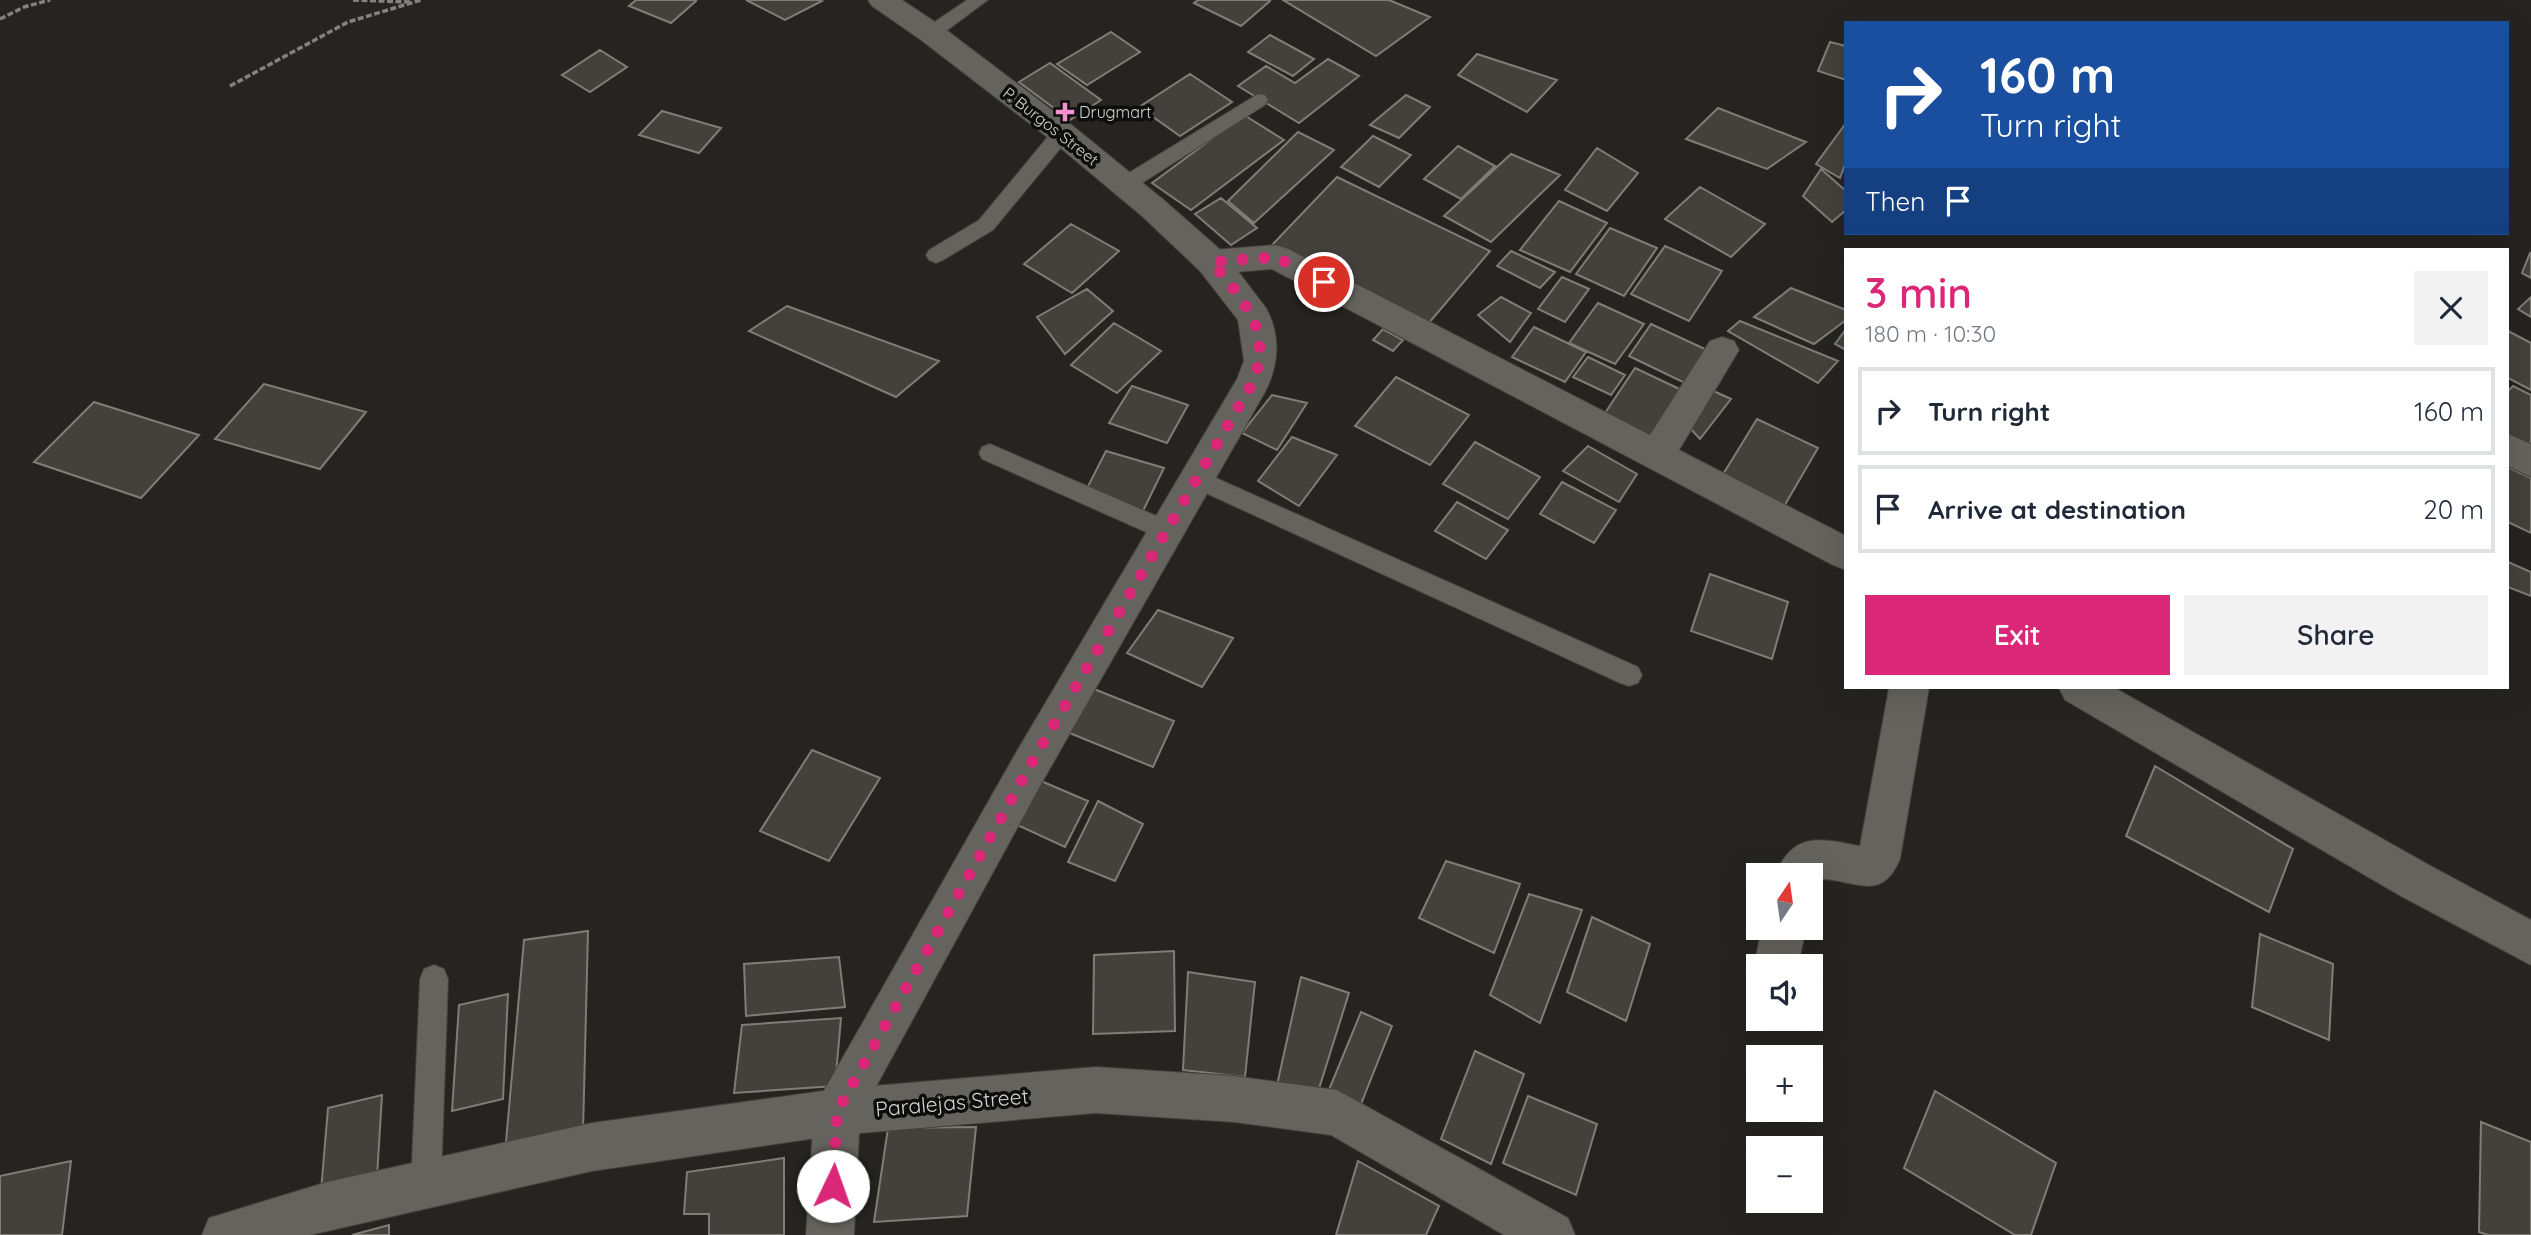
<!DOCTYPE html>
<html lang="en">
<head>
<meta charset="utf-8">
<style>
	body { margin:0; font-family:Quicksand,sans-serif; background:#f2f2f3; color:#1f2937; height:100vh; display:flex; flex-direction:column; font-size:26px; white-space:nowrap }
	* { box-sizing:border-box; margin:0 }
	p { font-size:23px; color:#747a83 }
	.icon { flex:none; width:38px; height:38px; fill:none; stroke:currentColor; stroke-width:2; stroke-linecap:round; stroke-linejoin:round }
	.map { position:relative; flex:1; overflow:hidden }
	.details { position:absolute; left:1844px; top:248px; width:665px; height:441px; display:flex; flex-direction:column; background:#fff; border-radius:0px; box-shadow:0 7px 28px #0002 }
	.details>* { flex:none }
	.hud { position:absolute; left:1844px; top:21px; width:665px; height:214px; border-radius:0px; box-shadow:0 7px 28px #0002; background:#1a4fa0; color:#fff; overflow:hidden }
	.needle { width:46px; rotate:13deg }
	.buttons { position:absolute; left:1746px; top:863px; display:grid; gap:14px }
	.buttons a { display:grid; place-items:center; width:77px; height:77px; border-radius:0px; background:#fff; box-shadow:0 7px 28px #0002; font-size:35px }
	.pin { position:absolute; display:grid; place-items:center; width:60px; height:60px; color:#fff; margin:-30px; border:4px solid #fff; border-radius:50%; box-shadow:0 2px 7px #0007 }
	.me { position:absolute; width:77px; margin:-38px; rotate:3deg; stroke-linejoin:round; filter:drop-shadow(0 0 5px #0008) }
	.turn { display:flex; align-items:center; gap:24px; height:147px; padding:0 21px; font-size:32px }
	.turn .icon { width:91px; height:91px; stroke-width:2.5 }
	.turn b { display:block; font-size:49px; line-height:60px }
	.then { display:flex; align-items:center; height:66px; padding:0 21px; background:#0003; gap:14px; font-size:26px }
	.round { display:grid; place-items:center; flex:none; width:74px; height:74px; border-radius:0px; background:#f2f2f3 }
	.headline { display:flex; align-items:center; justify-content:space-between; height:119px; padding:0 21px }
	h1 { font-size:42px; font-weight:600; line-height:52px; color:#db2777 }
	.action { display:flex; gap:14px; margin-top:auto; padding:14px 21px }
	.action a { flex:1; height:80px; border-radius:0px; background:#db2777; color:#fff; font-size:28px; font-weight:600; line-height:80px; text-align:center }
	.action a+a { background:#f2f2f3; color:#1f2937 }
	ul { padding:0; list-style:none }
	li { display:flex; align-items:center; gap:21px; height:88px; margin:0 14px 10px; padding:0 7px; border:4px solid #e0e1e3; border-radius:0px }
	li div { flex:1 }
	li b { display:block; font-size:26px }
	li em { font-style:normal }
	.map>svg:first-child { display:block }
	.building { fill:#44413d; stroke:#807d78; stroke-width:2 }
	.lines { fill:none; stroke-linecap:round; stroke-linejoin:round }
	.service-casing { stroke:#41413d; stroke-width:2 }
	.minor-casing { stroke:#41413d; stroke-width:2 }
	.tertiary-casing { stroke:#41413d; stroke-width:2 }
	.path { stroke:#83827f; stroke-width:3.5; stroke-dasharray:6 2.5; stroke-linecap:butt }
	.service { fill:#64635e; fill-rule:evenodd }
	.minor { fill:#64635e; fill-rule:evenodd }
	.tertiary { fill:#64635e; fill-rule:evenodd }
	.route { stroke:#db2777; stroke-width:12; stroke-dasharray:0 21.6 }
	.poi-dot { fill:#f690cf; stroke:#0d0d0b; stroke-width:2.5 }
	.labels { text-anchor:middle; stroke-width:7; stroke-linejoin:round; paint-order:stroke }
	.far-poi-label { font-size:16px; fill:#d4d4d1; stroke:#0d0d0b; text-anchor:start }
	.far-street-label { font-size:16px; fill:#d4d4d1; stroke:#0d0d0b }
	.near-street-label { font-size:21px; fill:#d4d4d1; stroke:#0d0d0b }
</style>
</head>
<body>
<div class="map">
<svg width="2531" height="1235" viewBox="0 0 2531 1235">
	<rect width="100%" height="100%" fill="#252420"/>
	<path class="building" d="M636,0H694L696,1L671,23L629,6Z
		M746,0H820L822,1L785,20Z
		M1198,0H1268L1270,1L1241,26L1194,3Z
		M1283,0H1389L1430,17L1376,56Z
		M1111,32L1140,52L1087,85L1057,64Z
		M1270,35L1314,59L1293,76L1248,52Z
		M1830,42L1846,46V80L1818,71Z
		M600,50L627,67L590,92L562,75Z
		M1477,54L1557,80L1527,112L1458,75Z
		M1328,59L1359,76L1299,123L1238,86L1266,66L1295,83Z
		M1050,63L1101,100L1070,120L1019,82Z
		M1190,74L1232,102L1180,136L1139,107Z
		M1406,95L1430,107L1399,138L1370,125Z
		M1718,108L1806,142L1767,169L1686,139Z
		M662,111L721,128L699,153L639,135Z
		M1244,115L1284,140L1191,210L1152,183Z
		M1846,123V162L1840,178L1816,164Z
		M1298,132L1334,150L1254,223L1228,201Z
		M1373,136L1411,155L1379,187L1341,167Z
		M1458,146L1495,166L1461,199L1424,179Z
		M1597,148L1638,173L1607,211L1565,190Z
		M1511,154L1560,175L1491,242L1444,216Z
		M1821,169L1846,191V210L1832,222L1803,196Z
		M1337,177L1490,251L1428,324L1272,245Z
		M1700,187L1765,224L1731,257L1665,219Z
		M1221,198L1257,228L1231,245L1195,214Z
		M1559,201L1607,223L1570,272L1520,250Z
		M1071,224L1119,251L1072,293L1024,264Z
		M1610,228L1657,248L1624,296L1576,274Z
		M1665,246L1722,271L1689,321L1631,294Z
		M1511,251L1555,272L1540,288L1497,266Z
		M2530,253L2531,254V278L2522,273Z
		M1562,277L1589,289L1565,322L1538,309Z
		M1791,288L1846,310V320L1814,344L1754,317Z
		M1087,289L1113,311L1065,354L1037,317Z
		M1501,297L1531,313L1510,342L1478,315Z
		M2531,297V317L2518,309Z
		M1598,303L1644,324L1615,364L1569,343Z
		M787,306L939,361L896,397L749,331Z
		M1740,321L1838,361L1818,383L1728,331Z
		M1114,323L1161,351L1117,393L1071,365Z
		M1651,324L1709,351L1687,384L1629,356Z
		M1534,327L1586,352L1565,382L1512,357Z
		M1383,329L1403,340L1393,351L1373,340Z
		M1846,329V350L1835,344Z
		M2508,331L2531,343V390L2508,378Z
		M1588,357L1625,375L1611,395L1573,377Z
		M1635,368L1690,394L1655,446L1601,419Z
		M1396,377L1469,415L1430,465L1355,426Z
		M264,384L366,412L320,469L215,439Z
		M1132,386L1188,405L1167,443L1109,423Z
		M2513,386L2531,395V447L2508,434V391Z
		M1707,388L1731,399L1700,439L1688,426Z
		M1272,395L1307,403L1277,450L1242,433Z
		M94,402L199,435L141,498L34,462Z
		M1757,419L1818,448L1779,515L1717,484Z
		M1292,437L1337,455L1299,506L1258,481Z
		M1475,442L1540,477L1508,519L1443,484Z
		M1588,446L1637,474L1619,502L1563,471Z
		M1106,451L1164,468L1141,515L1082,498Z
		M2508,467L2531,478V533L2508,522Z
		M1562,482L1616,510L1594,543L1540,514Z
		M1457,502L1508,530L1486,559L1435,531Z
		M2508,562L2531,572V596L2508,587Z
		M1710,574L1788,602L1772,659L1691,631Z
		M1158,610L1233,638L1202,687L1127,653Z
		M1094,689L1174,721L1153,767L1067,732Z
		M812,750L880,778L829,861L760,831Z
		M2155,766L2293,849L2269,912L2126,836Z
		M1041,781L1088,801L1065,847L1015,824Z
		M1098,801L1143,824L1115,881L1068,862Z
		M1446,861L1520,884L1494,953L1419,918Z
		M1529,894L1582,910L1540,1023L1490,995Z
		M1592,917L1650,944L1626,1021L1567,992Z
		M588,931L583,1132L505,1153L524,940Z
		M2260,934L2333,964L2329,1040L2252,1007Z
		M1174,951L1175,1031L1093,1034L1094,955Z
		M839,957L845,1007L746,1016L744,964Z
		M1188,972L1255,982L1245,1077L1183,1070Z
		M1301,977L1349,993L1317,1095L1277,1085Z
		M508,994L503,1099L452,1111L459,1005Z
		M1361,1012L1392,1026L1357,1114L1326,1097Z
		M841,1018L835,1086L734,1093L742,1025Z
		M1475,1051L1524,1074L1491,1164L1441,1139Z
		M1935,1091L2056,1163L2031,1235H2015L1904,1168Z
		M382,1095L377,1177L321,1191L328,1108Z
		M1528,1096L1597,1124L1576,1195L1503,1163Z
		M2481,1122L2531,1142V1235H2488L2479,1232Z
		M976,1127L967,1216L874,1222L888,1128Z
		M784,1158V1235H709V1214H684L687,1172Z
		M71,1161L62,1235H0V1176Z
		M1358,1161L1439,1206L1426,1235H1336Z
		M389,1225V1235H352Z"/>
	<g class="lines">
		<g class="service-casing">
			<path id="service" d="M967,0H988L938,37H924L922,33L924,29Z
				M1258,94L1265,95L1268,100L1265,105L1131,190H1117L1114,185L1117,180Z
				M1062,126L1069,128L1072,133L1069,138L993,230L943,260L936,263L929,260L926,255L929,250L979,220L1055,128Z
				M990,444L1173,523L1177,530L1173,537L1165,540L1157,537L982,459L979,453L982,447Z
				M1196,469L1638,667L1642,675L1638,683L1629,686L1620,683L1188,485L1184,478L1188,471Z
				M434,965L444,969L448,979L441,1184L437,1195L426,1199L415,1195L411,1184L420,979L424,969Z"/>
		</g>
		<g class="minor-casing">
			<path id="minor" d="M1276,245L1288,249L1650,435L1710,341L1722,337L1734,341L1739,350L1679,450L1846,536V570L1833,565L1272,269L1212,274L1200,271L1196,262L1200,253L1212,250Z
				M2508,434L2531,444V477L2508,466Z
				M1889,688H1929L1900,859C1881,904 1854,879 1820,879L1811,889V875H1775C1794,830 1821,839 1860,846Z
				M2059,688H2115L2429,865L2531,920V965L2399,895L2065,700Z
				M1762,928H1806L1798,966H1759V978L1754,966Z
				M1096,1067L1234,1076L1337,1090L1568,1218L1575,1235H1504L1331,1135L1234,1122L1096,1113L837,1135L592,1171L310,1235H202L209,1218L327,1182L592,1123L837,1089Z"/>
		</g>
		<g class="tertiary-casing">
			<path id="tertiary" d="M868,0H902L941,26L1073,126L1165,201L1224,253L1266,308C1281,335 1279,365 1265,392L1045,777L860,1116L854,1235H806L814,1112L821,1096L1017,751L1237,379L1244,361L1238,320L1200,271L1143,217L1051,140L921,40L872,6Z"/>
		</g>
		<path class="path" d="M353,0L411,2
			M0,19L24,7L50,0
			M230,86L348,22L421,0"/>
		<use href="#service" class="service"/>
		<use href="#minor" class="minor"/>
		<use href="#tertiary" class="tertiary"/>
	</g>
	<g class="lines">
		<path class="route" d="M833,1186L837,1112L1031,764L1253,382C1273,329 1243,301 1212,262L1276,257L1324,282"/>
	</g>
	<path class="poi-dot" d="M1061.5 101.5h7v7h7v7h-7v7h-7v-7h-7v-7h7z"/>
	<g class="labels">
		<g class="far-poi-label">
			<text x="1079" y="118">Drugmart</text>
		</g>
		<g class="far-street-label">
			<text transform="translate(1051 126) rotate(38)" y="6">P. Burgos Street</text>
		</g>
		<g class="near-street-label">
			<text transform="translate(952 1103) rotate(-5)" y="7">Paralejas Street</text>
		</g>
	</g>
</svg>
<div class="buttons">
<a><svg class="needle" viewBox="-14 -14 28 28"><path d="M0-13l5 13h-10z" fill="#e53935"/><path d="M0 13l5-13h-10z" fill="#747a83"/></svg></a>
<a><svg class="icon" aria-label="sound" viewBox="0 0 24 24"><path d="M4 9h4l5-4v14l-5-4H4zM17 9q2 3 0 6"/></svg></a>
<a>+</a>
<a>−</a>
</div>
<div class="pin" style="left:1324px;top:282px;background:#d93025"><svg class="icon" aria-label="arrive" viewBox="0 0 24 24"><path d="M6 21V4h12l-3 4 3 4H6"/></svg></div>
<svg class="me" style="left:833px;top:1186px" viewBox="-20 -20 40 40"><circle r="19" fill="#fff"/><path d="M0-13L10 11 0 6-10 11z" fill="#db2777"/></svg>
<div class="hud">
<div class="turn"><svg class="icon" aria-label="right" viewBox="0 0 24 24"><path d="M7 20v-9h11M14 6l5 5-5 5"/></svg><div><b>160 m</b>Turn right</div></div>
<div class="then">Then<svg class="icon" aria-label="arrive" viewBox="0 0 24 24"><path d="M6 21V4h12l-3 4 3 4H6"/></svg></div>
</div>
<section class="details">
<div class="headline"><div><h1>3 min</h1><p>180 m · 10:30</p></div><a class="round"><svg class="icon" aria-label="close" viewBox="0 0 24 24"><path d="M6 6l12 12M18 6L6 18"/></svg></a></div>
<ul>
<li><svg class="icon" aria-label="right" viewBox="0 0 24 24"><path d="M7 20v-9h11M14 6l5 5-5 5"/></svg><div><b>Turn right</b></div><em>160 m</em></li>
<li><svg class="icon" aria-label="arrive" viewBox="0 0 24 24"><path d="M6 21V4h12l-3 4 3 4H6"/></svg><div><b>Arrive at destination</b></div><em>20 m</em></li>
</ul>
<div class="action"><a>Exit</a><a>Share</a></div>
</section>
</div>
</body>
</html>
